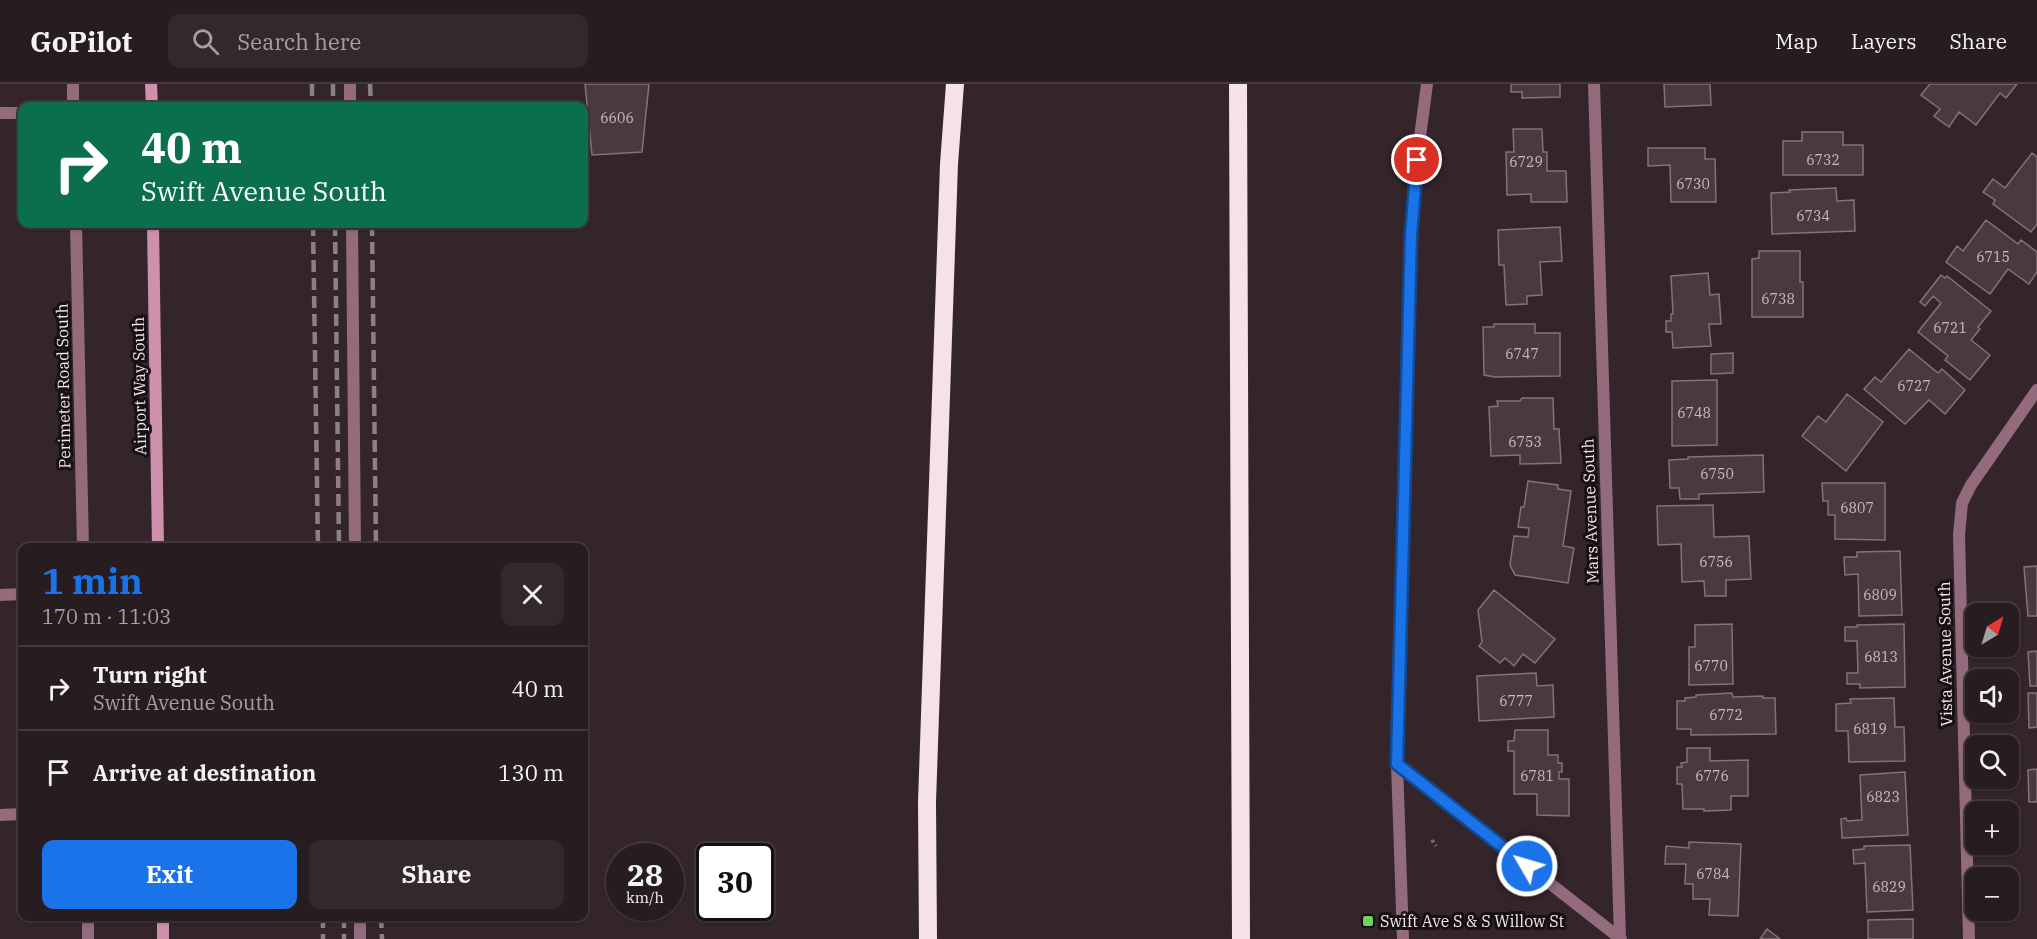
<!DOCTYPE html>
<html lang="en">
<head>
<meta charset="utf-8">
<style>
	body { margin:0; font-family:"IBM Plex Serif",serif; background:#33292d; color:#f1f3f6; height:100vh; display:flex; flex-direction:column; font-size:22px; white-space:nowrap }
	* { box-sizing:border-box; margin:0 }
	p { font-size:20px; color:#a4a1a5 }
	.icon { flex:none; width:33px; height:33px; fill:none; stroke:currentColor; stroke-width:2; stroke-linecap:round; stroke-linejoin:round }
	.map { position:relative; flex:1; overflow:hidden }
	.details { position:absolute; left:18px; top:459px; width:570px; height:378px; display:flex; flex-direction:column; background:#271c20; border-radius:12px; box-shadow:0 2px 4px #0004,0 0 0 2px #433a3e }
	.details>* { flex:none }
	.banner { position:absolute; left:18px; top:18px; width:570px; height:126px; border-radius:12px; box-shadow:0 2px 4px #0004,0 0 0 2px #433a3e; background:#0b6e4f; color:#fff; overflow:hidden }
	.needle { width:39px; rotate:38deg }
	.fabs { position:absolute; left:1965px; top:519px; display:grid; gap:12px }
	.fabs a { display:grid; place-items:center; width:54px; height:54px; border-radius:12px; background:#271c20; box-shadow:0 2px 4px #0004,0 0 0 2px #433a3e; font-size:30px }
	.speed { position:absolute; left:606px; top:759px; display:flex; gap:12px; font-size:30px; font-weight:700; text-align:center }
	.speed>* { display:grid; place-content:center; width:78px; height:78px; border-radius:50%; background:#271c20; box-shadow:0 2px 4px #0004,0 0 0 2px #433a3e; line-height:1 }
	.speed small { font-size:15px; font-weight:400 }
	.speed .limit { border:3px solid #111; border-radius:9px; background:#fff; color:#111 }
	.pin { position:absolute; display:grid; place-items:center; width:51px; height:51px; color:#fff; margin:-26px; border:3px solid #fff; border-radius:50%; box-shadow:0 2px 6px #0007 }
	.me { position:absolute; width:66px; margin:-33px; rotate:308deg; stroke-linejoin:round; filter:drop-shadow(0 0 4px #0008) }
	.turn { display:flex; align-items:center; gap:21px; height:126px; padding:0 24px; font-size:27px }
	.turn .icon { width:78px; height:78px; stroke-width:2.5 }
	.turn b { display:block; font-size:42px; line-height:51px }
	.round { display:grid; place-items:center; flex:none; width:63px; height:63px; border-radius:12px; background:#33292d }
	.summary { display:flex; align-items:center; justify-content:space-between; height:102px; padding:0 24px }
	h1 { font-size:36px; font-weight:700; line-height:45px; color:#1a73e8 }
	.primary-button { display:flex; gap:12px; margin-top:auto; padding:12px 24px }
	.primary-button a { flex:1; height:69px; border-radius:12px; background:#1a73e8; color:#fff; font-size:24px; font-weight:700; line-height:69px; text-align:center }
	.primary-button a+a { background:#33292d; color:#f1f3f6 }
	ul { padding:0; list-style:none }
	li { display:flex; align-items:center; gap:18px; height:84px; padding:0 24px; border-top:2px solid #433a3e }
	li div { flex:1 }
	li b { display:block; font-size:22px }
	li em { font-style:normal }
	header { display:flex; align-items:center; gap:36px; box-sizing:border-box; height:84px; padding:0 30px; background:#271c20; border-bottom:2px solid #433a3e }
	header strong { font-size:28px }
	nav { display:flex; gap:33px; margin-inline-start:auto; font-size:21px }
	.search { width:420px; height:54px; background:#33292d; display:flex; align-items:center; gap:15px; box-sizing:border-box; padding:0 21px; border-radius:12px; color:#a4a1a5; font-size:22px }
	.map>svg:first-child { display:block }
	.building { fill:#493a40; stroke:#847279; stroke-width:1.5 }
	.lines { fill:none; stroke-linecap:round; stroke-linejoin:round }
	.path { stroke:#77696f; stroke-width:4; stroke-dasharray:3 3; stroke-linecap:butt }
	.service { stroke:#936b7c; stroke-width:12 }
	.minor { stroke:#936b7c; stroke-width:12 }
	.tertiary { stroke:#936b7c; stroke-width:12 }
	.secondary { stroke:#cf90ab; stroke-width:12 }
	.motorway { stroke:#f6e1e9; stroke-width:18 }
	.rail { stroke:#8d8085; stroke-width:4.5; stroke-dasharray:12 6; stroke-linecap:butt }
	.route-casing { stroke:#114b97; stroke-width:15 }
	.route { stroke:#1a73e8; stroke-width:10 }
	.poi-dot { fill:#6cd362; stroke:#171013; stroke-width:2 }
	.labels { text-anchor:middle; stroke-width:6; stroke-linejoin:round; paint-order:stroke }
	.number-label { font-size:14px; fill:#c7bcc0 }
	.street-label { font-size:16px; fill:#f1e7eb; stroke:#171013 }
	.poi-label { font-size:16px; fill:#f1e7eb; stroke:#171013; text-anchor:start }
</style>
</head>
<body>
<header>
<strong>GoPilot</strong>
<div class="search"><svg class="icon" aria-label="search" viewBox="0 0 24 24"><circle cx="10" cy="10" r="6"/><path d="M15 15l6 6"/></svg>Search here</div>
<nav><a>Map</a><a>Layers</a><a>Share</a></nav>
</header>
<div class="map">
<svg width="2037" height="855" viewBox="0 0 2037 855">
	<rect width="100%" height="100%" fill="#34252b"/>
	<path class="building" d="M585,0H649L642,68L592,71Z
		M1511,0H1560V13L1522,14V8H1511Z
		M1664,0H1710L1711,21L1665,23Z
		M1930,0H2017L2006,14L2000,9L1976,41L1959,28L1949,43L1934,32L1940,25L1921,11Z
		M1513,45H1542L1543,68H1547V87H1566L1567,118H1531V110L1507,111L1506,68H1514Z
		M1802,48H1843V61H1863V91H1783V57H1802Z
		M1648,64H1705V75H1715L1716,118H1671L1670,81L1648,82Z
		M2032,69L2037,73V140L2031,148L1993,120L1995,116L1983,108L1993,95L2005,104Z
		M1836,104L1837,117L1854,116L1855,147L1772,150L1771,109L1790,108L1789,106Z
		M1986,136L2018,160L2021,156L2037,168V188L2029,200L2008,185L1990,210L1946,178L1957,162L1963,167Z
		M1560,143L1562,177L1540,178L1542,211L1527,212V220L1506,221L1504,181H1499L1498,146Z
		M1759,167H1800V198H1803V233H1752V175L1759,174Z
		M1708,189L1710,211L1719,210L1721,240H1709L1711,262L1673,264L1672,248H1666V237H1671V230H1673L1671,192Z
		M1941,191L1945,194L1947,192L1991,227L1978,243L1980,245L1971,256L1990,271L1970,296L1945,276L1948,272L1918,248L1941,219L1933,212L1925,222L1920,218Z
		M1494,240H1535V249H1560V292L1495,293L1484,291L1483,243H1494Z
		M1909,265L1938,289L1942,285L1965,306L1945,330L1929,316L1905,340L1864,305L1875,293L1881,298Z
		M1733,269V289L1711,290V270Z
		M1717,296V361L1672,362V297Z
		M1847,310L1883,338L1846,387L1802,352L1818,332L1826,338Z
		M1522,314H1553L1554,345H1559L1561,379L1520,380V371L1491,372L1489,323L1498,322L1497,317H1520Z
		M1763,371L1764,408L1699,410V415H1680L1679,404H1670L1669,376L1688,375V373Z
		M1528,397L1558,401V405L1571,407L1563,462L1574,464L1568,499L1515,491L1510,481L1514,452L1528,453L1529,444L1518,443L1521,423H1524Z
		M1822,399H1885V456L1835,455V431H1828V417H1823Z
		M1713,421L1714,453L1749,452L1751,495L1726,496V512H1705L1704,497L1682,498L1681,460L1658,461L1657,422Z
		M1900,467L1902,531L1859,532L1858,490L1845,491L1844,473H1857V468Z
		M2037,482V532H2028L2024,483Z
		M1494,506L1555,555L1535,579L1523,570L1514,582L1505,574L1500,579L1479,562L1482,558L1478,526Z
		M1732,540L1733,600L1689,601V563H1695V541Z
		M1904,540L1905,603L1860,604V600H1847V589H1858L1857,557H1845V543H1857V541Z
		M2037,567V602H2030L2028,568Z
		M1536,589L1537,602L1553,601L1554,633L1479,637L1477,592Z
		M1732,609L1733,613L1763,612V614H1775L1776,650L1691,651V645H1677V617H1685V614L1696,613V611Z
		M2028,609H2037V643L2029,644Z
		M1894,614L1895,643H1904L1905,677L1849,678L1848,647H1836V620L1851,619L1850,615Z
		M1515,646H1548V671H1558V679H1562V688H1559V695H1569V732L1537,731V710H1514V667H1508V657H1514Z
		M1687,664H1710V677L1748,676V712H1731V726L1704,727V725H1683L1682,700H1677V683H1682L1681,679L1687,678Z
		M2037,685V718H2029L2028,686Z
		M1905,688L1908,751L1842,754L1841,735L1846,734L1847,737L1862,736L1860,691Z
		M1689,758L1741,760L1738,832L1709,831L1710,815H1693V800H1685L1686,780H1665L1666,762L1689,764Z
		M1910,761L1913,826L1867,828L1865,779L1854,780L1853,766L1864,765V762Z
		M1913,835V855H1868V836Z
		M1767,845L1780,855H1760Z"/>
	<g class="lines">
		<path class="path" d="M1432,756L1436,762"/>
		<path class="service" d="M73,0V22
			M350,0V22
			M0,29H22
			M76,140L83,464
			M352,140L355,464
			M0,511L22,510
			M0,731L22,730
			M360,832V855
			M88,855V832"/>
		<path class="minor" d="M1594,0L1620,854
			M1397,680L1621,855
			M1969,855L1959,451L1962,419L1971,401L2037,306"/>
		<path class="tertiary" d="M1403,855L1397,680L1411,151L1417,76L1427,0"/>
		<path class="secondary" d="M151,0L152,22
			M153,140L158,464
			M163,832V855"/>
		<path class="motorway" d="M1238,0L1241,855
			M928,855L927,718L949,80L955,0"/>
		<path class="rail" d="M312,0V22
			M333,0V22
			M370,0L371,22
			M313,140L318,464
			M335,140L339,464
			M372,140L376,464
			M323,832V855
			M344,832V855
			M381,832L382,855"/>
	</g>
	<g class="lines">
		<g class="route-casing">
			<path id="route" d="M1417,76L1411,151L1397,680L1527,782"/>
		</g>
		<use href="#route" class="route"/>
	</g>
	<rect class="poi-dot" x="1362" y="831" width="12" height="12" rx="3"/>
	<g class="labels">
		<g class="number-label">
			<text x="617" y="39">6606</text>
			<text x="1823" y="81">6732</text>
			<text x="1526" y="83">6729</text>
			<text x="1693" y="105">6730</text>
			<text x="1813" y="137">6734</text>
			<text x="1993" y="178">6715</text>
			<text x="1778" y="220">6738</text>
			<text x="1950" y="249">6721</text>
			<text x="1522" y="275">6747</text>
			<text x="1914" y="307">6727</text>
			<text x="1694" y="334">6748</text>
			<text x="1525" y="363">6753</text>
			<text x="1717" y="395">6750</text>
			<text x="1857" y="429">6807</text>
			<text x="1716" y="483">6756</text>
			<text x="1880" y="516">6809</text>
			<text x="1881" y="578">6813</text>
			<text x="1711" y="587">6770</text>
			<text x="1516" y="622">6777</text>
			<text x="1726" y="636">6772</text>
			<text x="1870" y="650">6819</text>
			<text x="1537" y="697">6781</text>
			<text x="1712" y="697">6776</text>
			<text x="1883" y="718">6823</text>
			<text x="1713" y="795">6784</text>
			<text x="1889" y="808">6829</text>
		</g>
		<g class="street-label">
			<text transform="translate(63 302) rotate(-91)" y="6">Perimeter Road South</text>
			<text transform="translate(139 302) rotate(-91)" y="6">Airport Way South</text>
			<text transform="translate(1590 427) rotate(-92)" y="6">Mars Avenue South</text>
			<text transform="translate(1945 570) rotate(-91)" y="6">Vista Avenue South</text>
		</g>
		<g class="poi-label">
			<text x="1380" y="843">Swift Ave S &amp; S Willow St</text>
		</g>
	</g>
</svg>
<div class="fabs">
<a><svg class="needle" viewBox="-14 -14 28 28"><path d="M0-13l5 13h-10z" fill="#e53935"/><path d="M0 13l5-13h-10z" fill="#a4a1a5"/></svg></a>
<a><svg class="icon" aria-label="sound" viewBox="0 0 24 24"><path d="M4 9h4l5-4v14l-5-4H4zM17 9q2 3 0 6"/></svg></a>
<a><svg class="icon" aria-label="search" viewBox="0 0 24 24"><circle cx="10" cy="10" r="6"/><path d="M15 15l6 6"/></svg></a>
<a>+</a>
<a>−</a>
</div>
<div class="speed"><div>28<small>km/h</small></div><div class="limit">30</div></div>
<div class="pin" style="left:1417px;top:76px;background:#d93025"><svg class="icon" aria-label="arrive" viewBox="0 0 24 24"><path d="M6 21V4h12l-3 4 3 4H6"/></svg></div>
<svg class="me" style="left:1527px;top:782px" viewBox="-20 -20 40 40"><circle r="17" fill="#1a73e8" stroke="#fff" stroke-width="3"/><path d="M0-11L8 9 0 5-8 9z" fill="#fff"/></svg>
<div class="banner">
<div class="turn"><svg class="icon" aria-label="right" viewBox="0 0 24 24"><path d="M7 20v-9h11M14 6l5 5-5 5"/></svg><div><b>40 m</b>Swift Avenue South</div></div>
</div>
<section class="details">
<div class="summary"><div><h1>1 min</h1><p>170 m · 11:03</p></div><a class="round"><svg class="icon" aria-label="close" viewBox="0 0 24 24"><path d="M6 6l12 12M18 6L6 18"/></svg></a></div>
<ul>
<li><svg class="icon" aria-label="right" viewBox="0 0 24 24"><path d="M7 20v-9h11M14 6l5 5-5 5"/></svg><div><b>Turn right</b><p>Swift Avenue South</p></div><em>40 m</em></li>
<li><svg class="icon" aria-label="arrive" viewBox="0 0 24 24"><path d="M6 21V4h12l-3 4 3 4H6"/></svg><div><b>Arrive at destination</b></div><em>130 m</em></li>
</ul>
<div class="primary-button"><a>Exit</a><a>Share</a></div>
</section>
</div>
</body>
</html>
